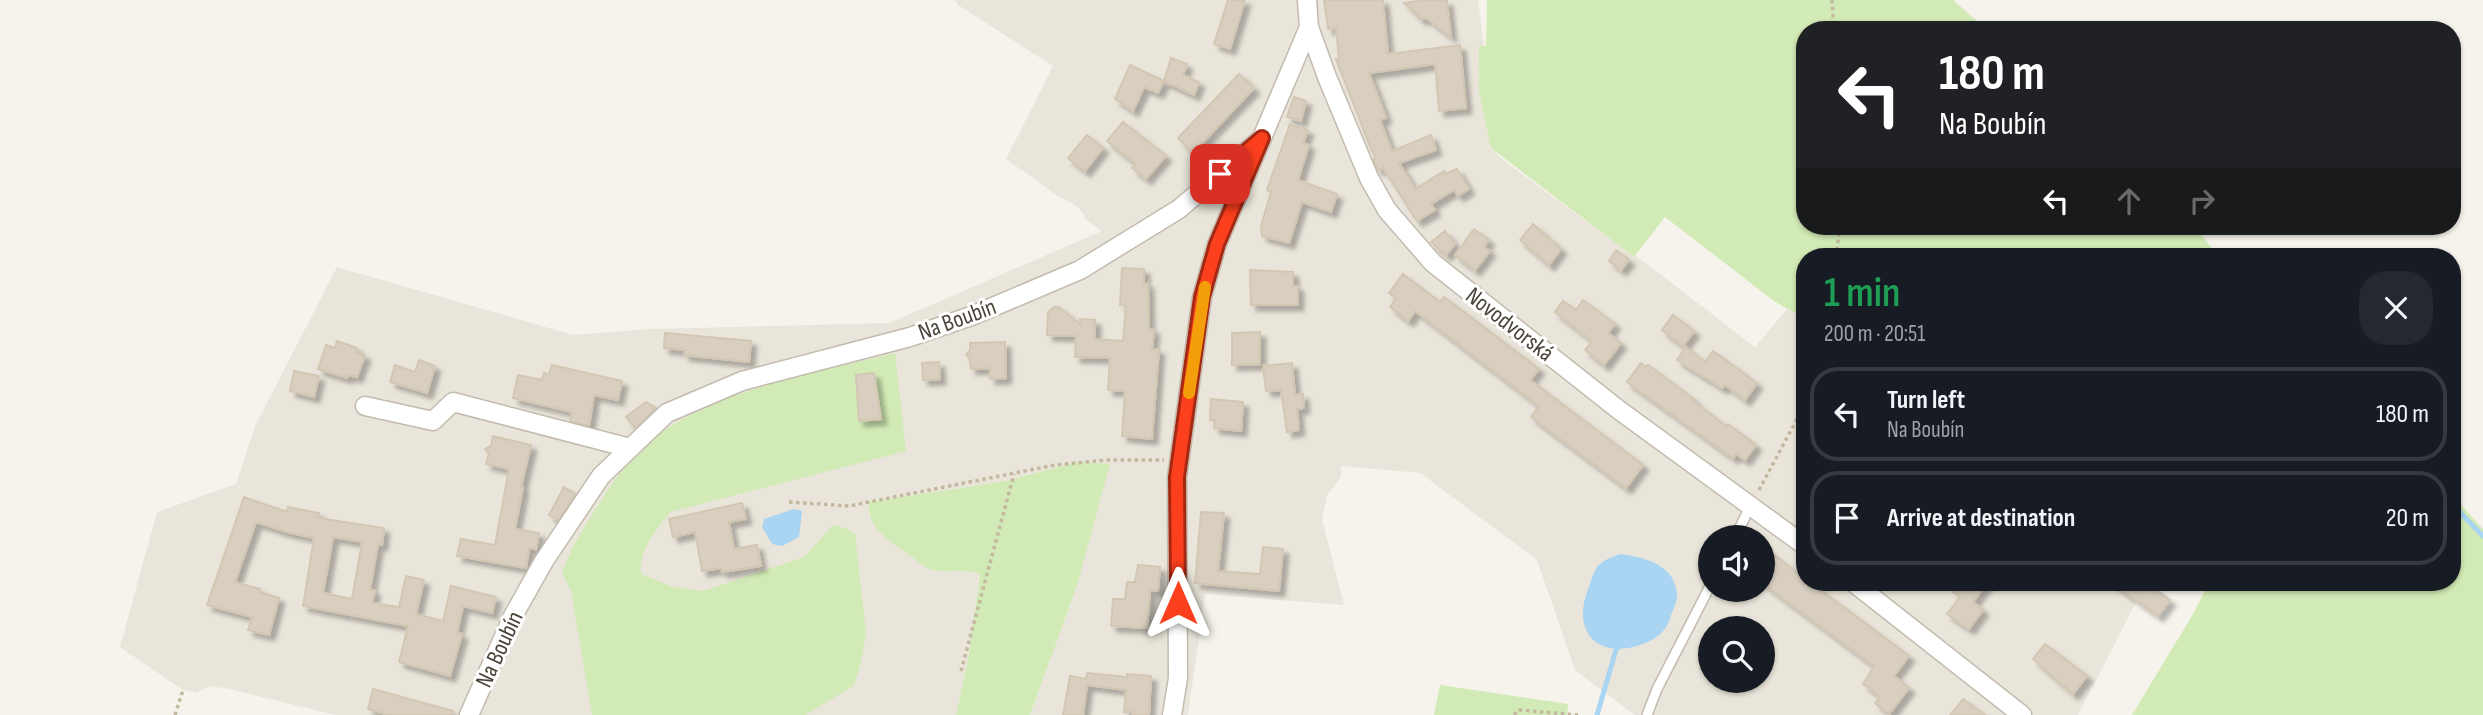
<!DOCTYPE html>
<html lang="en">
<head>
<meta charset="utf-8">
<style>
	body { margin:0; font-family:"Sofia Sans Condensed",sans-serif; background:#242831; color:#f1f3f6; height:100vh; display:flex; flex-direction:column; font-size:26px; white-space:nowrap }
	* { box-sizing:border-box; margin:0 }
	p { font-size:23px; color:#9ea1a6 }
	.icon { flex:none; width:38px; height:38px; fill:none; stroke:currentColor; stroke-width:2; stroke-linecap:round; stroke-linejoin:round }
	.map { position:relative; flex:1; overflow:hidden }
	.details { position:absolute; left:1796px; top:248px; width:665px; height:343px; display:flex; flex-direction:column; background:#171b24; border-radius:28px; box-shadow:0 2px 5px #0004 }
	.details>* { flex:none }
	.hud { position:absolute; left:1796px; top:21px; width:665px; height:214px; border-radius:28px; box-shadow:0 2px 5px #0004; background:#202124; color:#fff; overflow:hidden }
	.controls { position:absolute; left:1698px; top:525px; display:grid; gap:14px }
	.controls a { display:grid; place-items:center; width:77px; height:77px; border-radius:50%; background:#171b24; box-shadow:0 2px 5px #0004; font-size:35px }
	.pin { position:absolute; display:grid; place-items:center; width:60px; height:60px; color:#fff; margin:-30px; border-radius:14px; box-shadow:0 4px 10px #0006 }
	.me { position:absolute; width:77px; margin:-38px; rotate:0deg; stroke-linejoin:round; filter:drop-shadow(0 0 5px #0008) }
	.turn { display:flex; align-items:center; gap:24px; height:147px; padding:0 28px; font-size:32px }
	.turn .icon { width:91px; height:91px; stroke-width:2.5 }
	.turn b { display:block; font-size:49px; line-height:60px }
	.lanes { display:flex; align-items:center; height:66px; padding:0 28px; background:#0003; justify-content:center; gap:35px; direction:ltr }
	.lanes .off { opacity:.35 }
	.round { display:grid; place-items:center; flex:none; width:74px; height:74px; border-radius:28px; background:#242831 }
	.overview { display:flex; align-items:center; justify-content:space-between; height:119px; padding:0 28px }
	h1 { font-size:42px; font-weight:600; line-height:52px; color:#1e9e55 }
	ul { padding:0; list-style:none }
	li { display:flex; align-items:center; gap:21px; height:94px; margin:0 14px 10px; padding:0 14px; border:4px solid #363941; border-radius:28px }
	li div { flex:1 }
	li b { display:block; font-size:26px }
	li em { font-style:normal }
	.map>svg:first-child { display:block }
	.residential { fill:#eae5da; fill-rule:evenodd }
	.green { fill:#d2eab5 }
	.water { fill:#a9d4f2 }
	.lines { fill:none; stroke-linecap:round; stroke-linejoin:round }
	.stream { stroke:#a9d4f2; stroke-width:5 }
	.building { fill:#d8cfc1; stroke:#d3c7b4; stroke-width:2; fill-rule:evenodd; filter:url(#shadow) }
	.lane-casing { stroke:#c2bbae; stroke-width:12 }
	.street-casing { stroke:#c2bbae; stroke-width:21 }
	.path { stroke:#c4b79f; stroke-width:3.5; stroke-dasharray:3.5 3.5; stroke-linecap:butt }
	.lane { stroke:#fff; stroke-width:9 }
	.street { stroke:#fff; stroke-width:18 }
	.route-casing { stroke:#a42913; stroke-width:18 }
	.route { stroke:#fc3f1d; stroke-width:12 }
	.slow { stroke:#f59e0b; stroke-width:12 }
	.labels { text-anchor:middle; stroke-width:6; stroke-linejoin:round; paint-order:stroke }
	.street-label { font-size:24px; fill:#4b4439; stroke:#fff }
</style>
</head>
<body>
<div class="map">
<svg width="2483" height="715" viewBox="0 0 2483 715">
	<defs>
		<filter id="shadow"><feDropShadow dx="5.5" dy="5.5" stdDeviation="2" flood-color="#0004"/></filter>
	</defs>
	<rect width="100%" height="100%" fill="#f6f3ec"/>
	<path class="residential" d="M955,0H1478L1484,46H1480L1491,148L1502,159L1633,256L1635,255L1755,347L1787,309L1804,318V583H2146L2078,715H1635L1575,670L1537,560L1420,473L1341,466V477L1327,495L1322,520L1344,605L1205,594L1188,715H1030L1077,586L1109,465L1079,462L1006,481L869,502V516L932,570L969,571L980,575L968,659L956,715H335L230,689L209,686L197,693L183,690L120,647L157,512L236,484L255,426L337,267L573,335L650,329L889,323L1102,231L1084,218V215L1077,206L1058,196L1006,159L1053,66L958,5ZM1710,537H1762V590H1710ZM1710,628H1762V681H1710Z"/>
	<path class="green" d="M1487,0H1953L1987,30H1804V226H1914L1919,231L1923,226H2195L2218,257H1804V318L1774,301L1665,217L1634,257L1491,148L1479,92V46H1486Z
		M895,353L906,451L670,512C656,530 638,551 641,574L673,587L703,591L804,557L833,525L845,528L855,534L866,633L861,662L854,685L806,715H592L571,591L562,573C572,545 584,527 600,503C613,482 627,460 646,444C714,388 811,375 895,353Z
		M1078,462L1110,464L1077,586L1030,715H956L968,659L980,575C965,567 948,574 932,570C924,567 916,560 909,555C890,541 866,528 869,502L1006,481Z
		M2452,495L2483,529V715H2132L2196,609L2208,583H2452Z
		M1440,685L1568,704L1567,715H1434Z"/>
	<path class="water" d="M794,509L802,511L799,537L782,546L772,544L762,527L764,519Z
		M1620,554C1646,557 1678,566 1677,598C1676,604 1672,612 1670,618C1666,633 1654,640 1640,645C1595,660 1571,629 1589,587C1591,581 1593,573 1597,567C1603,560 1612,557 1620,554Z"/>
	<g class="lines">
		<path class="stream" d="M2452,504L2483,536
			M1597,715L1616,650L1620,645"/>
	</g>
	<path class="building" d="M1228,0H1245L1230,49L1214,44Z
		M1324,0H1383L1388,54L1460,45L1466,108L1439,111L1435,64L1369,73L1386,118L1380,120L1392,151L1431,135L1436,150L1399,163L1415,189L1444,171L1445,174L1457,169L1469,189L1458,196L1454,190L1431,204L1435,210L1417,221L1383,168L1378,170L1373,159L1376,158L1371,149L1336,59H1339L1336,28L1328,29Z
		M1425,0L1447,1L1451,37L1426,18L1419,19L1418,15L1404,3Z
		M1171,58L1187,64L1183,75L1199,82L1194,95L1164,81Z
		M1130,65L1164,81L1158,93L1144,87L1133,111L1115,99Z
		M1239,74L1254,88L1193,153L1178,138Z
		M1294,97L1306,101L1301,121L1287,117Z
		M1123,122L1166,156L1146,179L1132,168L1136,164L1107,141Z
		M1290,124L1308,130L1303,143L1309,145L1298,180L1337,194L1331,212L1302,202L1289,243L1262,236L1261,226L1271,192L1267,190Z
		M1087,135L1103,148L1085,171L1068,158Z
		M1533,224L1561,249L1549,265L1520,240Z
		M1474,229L1489,240L1484,247L1490,251L1475,270L1455,255Z
		M1445,231L1455,244L1446,255L1431,242Z
		M1616,250L1629,260L1621,270L1609,261Z
		M1122,268L1144,269V284L1148,283L1149,329H1154L1152,349H1159L1152,439L1122,436L1125,391L1108,390L1110,358L1075,357L1076,336L1047,335L1048,312L1054,307H1059L1081,325L1080,319L1095,320V339L1123,341L1126,306L1120,305Z
		M1250,270L1293,272V286H1298V305H1251Z
		M1403,274L1440,302L1444,297L1539,369L1530,380L1643,465L1626,488L1531,417L1539,406L1415,311L1408,321L1390,307L1396,298L1389,293Z
		M1583,300L1615,324L1608,333L1621,343L1604,365L1585,350L1592,341L1555,312L1563,301L1576,310Z
		M1673,315L1694,331L1683,346L1662,330Z
		M1260,332V364L1232,365V333Z
		M665,333L751,341L749,362L684,355L685,350L664,348Z
		M337,341L357,348L356,352L365,355L357,377L348,375L347,378L318,369L326,345L335,348Z
		M1005,342L1006,378L990,379V368L971,369L970,359L966,355L970,350V343Z
		M1686,347L1705,362L1713,351L1757,383L1745,400L1725,385L1722,388L1677,360Z
		M419,360L435,366L427,393L390,382L395,365L415,372Z
		M939,362L940,379L923,380L922,363Z
		M1292,363L1295,395L1303,394L1304,408L1297,409L1299,430L1287,432L1281,390L1266,391L1263,366Z
		M1641,363L1646,367L1648,365L1694,399L1692,400L1726,426L1728,424L1756,445L1745,460L1736,454L1733,458L1627,382Z
		M552,365L622,381L618,400L594,395L589,426L570,421L572,412L513,398L518,375L542,380L544,373L549,374Z
		M294,371L319,376L314,397L290,391Z
		M874,373L881,419L859,421L856,375Z
		M1211,399L1243,402L1241,431L1214,428L1215,420H1210Z
		M646,402L656,408L635,428L626,417Z
		M493,436L531,445L521,487H523L515,529L539,533L536,549L529,548L526,568L457,556L461,539L495,545L509,469L486,464L489,454L485,449L491,446Z
		M564,487L576,494L558,520L549,515Z
		M244,497L287,512L288,507L319,513L318,518L384,528L382,545L378,544L370,590H375L372,603L399,607L406,576L424,580L416,614L443,621L451,586L496,597L492,613L463,606L457,633L462,634L450,676L399,662L408,626L303,606L314,538L287,532L256,522L235,582L260,589V592L279,598L269,635L248,630L252,617L207,605ZM333,537L362,542L352,599L323,593Z
		M742,503L746,519L729,522L734,549L757,545L761,566L722,572L721,568L702,571L695,532L673,537L669,519Z
		M1201,512L1224,513L1218,571L1260,574L1263,547L1283,549L1279,591L1195,583Z
		M1762,546L1804,578V583H1811L1909,656L1894,676L1909,688L1889,714L1875,703L1880,696L1863,684L1874,666L1762,583Z
		M1138,565L1160,567L1158,591L1150,590L1147,628L1111,626L1113,599H1125L1127,582H1135Z
		M1959,583H1987L1973,602L1983,610L1969,629L1947,614L1960,597L1953,592Z
		M2112,583H2146L2170,600L2158,616Z
		M2045,644L2087,676L2073,694L2033,659Z
		M1087,673L1127,677V674L1151,676L1149,715H1132V712H1124L1126,690L1087,685L1083,715H1063L1070,676L1086,679Z
		M373,689L453,711L452,715H389L368,709Z
		M1963,699L1985,715H1950Z"/>
	<g class="lines">
		<g class="lane-casing">
			<path id="lane" d="M1735,537L1751,505
				M1647,715L1657,689L1710,586"/>
		</g>
		<g class="street-casing">
			<path id="street" d="M1307,0L1309,27L1327,77L1369,178L1387,210L1433,263L1619,410L1804,545
				M365,406L433,421L453,402L630,448
				M1854,583L2022,715
				M469,715L513,616L544,561L601,476L667,413L742,381L910,337L974,315L1080,270L1179,209L1262,138
				M1172,715L1178,678L1177,477L1202,297L1217,244L1309,27"/>
		</g>
		<path class="path" d="M1832,0L1834,30
			M1836,257L1840,226
			M1759,490L1804,406
			M789,502L849,506L1055,465L1107,460H1164
			M961,671L1014,474
			M175,715L183,690
			M1514,715L1519,710L1578,715"/>
		<use href="#lane" class="lane"/>
		<use href="#street" class="street"/>
	</g>
	<g class="lines">
		<g class="route-casing">
			<path id="route" d="M1178,603L1177,477L1202,297L1217,244L1262,138L1220,174"/>
		</g>
		<use href="#route" class="route"/>
		<path class="slow" d="M1189,393L1205,287"/>
	</g>
	<g class="labels">
		<g class="street-label">
			<text transform="translate(957 319) rotate(-20)" y="8">Na Boubín</text>
			<text transform="translate(1510 324) rotate(38)" y="8">Novodvorská</text>
			<text transform="translate(499 649) rotate(-65)" y="8">Na Boubín</text>
		</g>
	</g>
</svg>
<div class="controls">
<a><svg class="icon" aria-label="sound" viewBox="0 0 24 24"><path d="M4 9h4l5-4v14l-5-4H4zM17 9q2 3 0 6"/></svg></a>
<a><svg class="icon" aria-label="search" viewBox="0 0 24 24"><circle cx="10" cy="10" r="6"/><path d="M15 15l6 6"/></svg></a>
</div>
<div class="pin" style="left:1220px;top:174px;background:#d93025"><svg class="icon" aria-label="arrive" viewBox="0 0 24 24"><path d="M6 21V4h12l-3 4 3 4H6"/></svg></div>
<svg class="me" style="left:1178px;top:603px" viewBox="-20 -20 40 40"><path d="M0-17L14 15 0 8-14 15z" fill="#fc3f1d" stroke="#fff" stroke-width="4"/></svg>
<div class="hud">
<div class="turn"><svg class="icon" aria-label="left" viewBox="0 0 24 24"><path d="M17 20v-9H6M10 6l-5 5 5 5"/></svg><div><b>180 m</b>Na Boubín</div></div>
<div class="lanes"><svg class="icon" aria-label="left" viewBox="0 0 24 24"><path d="M17 20v-9H6M10 6l-5 5 5 5"/></svg><svg class="icon off" aria-label="ahead" viewBox="0 0 24 24"><path d="M12 20V5M6 11l6-6 6 6"/></svg><svg class="icon off" aria-label="right" viewBox="0 0 24 24"><path d="M7 20v-9h11M14 6l5 5-5 5"/></svg></div>
</div>
<section class="details">
<div class="overview"><div><h1>1 min</h1><p>200 m · 20:51</p></div><a class="round"><svg class="icon" aria-label="close" viewBox="0 0 24 24"><path d="M6 6l12 12M18 6L6 18"/></svg></a></div>
<ul>
<li><svg class="icon" aria-label="left" viewBox="0 0 24 24"><path d="M17 20v-9H6M10 6l-5 5 5 5"/></svg><div><b>Turn left</b><p>Na Boubín</p></div><em>180 m</em></li>
<li><svg class="icon" aria-label="arrive" viewBox="0 0 24 24"><path d="M6 21V4h12l-3 4 3 4H6"/></svg><div><b>Arrive at destination</b></div><em>20 m</em></li>
</ul>
</section>
</div>
</body>
</html>
